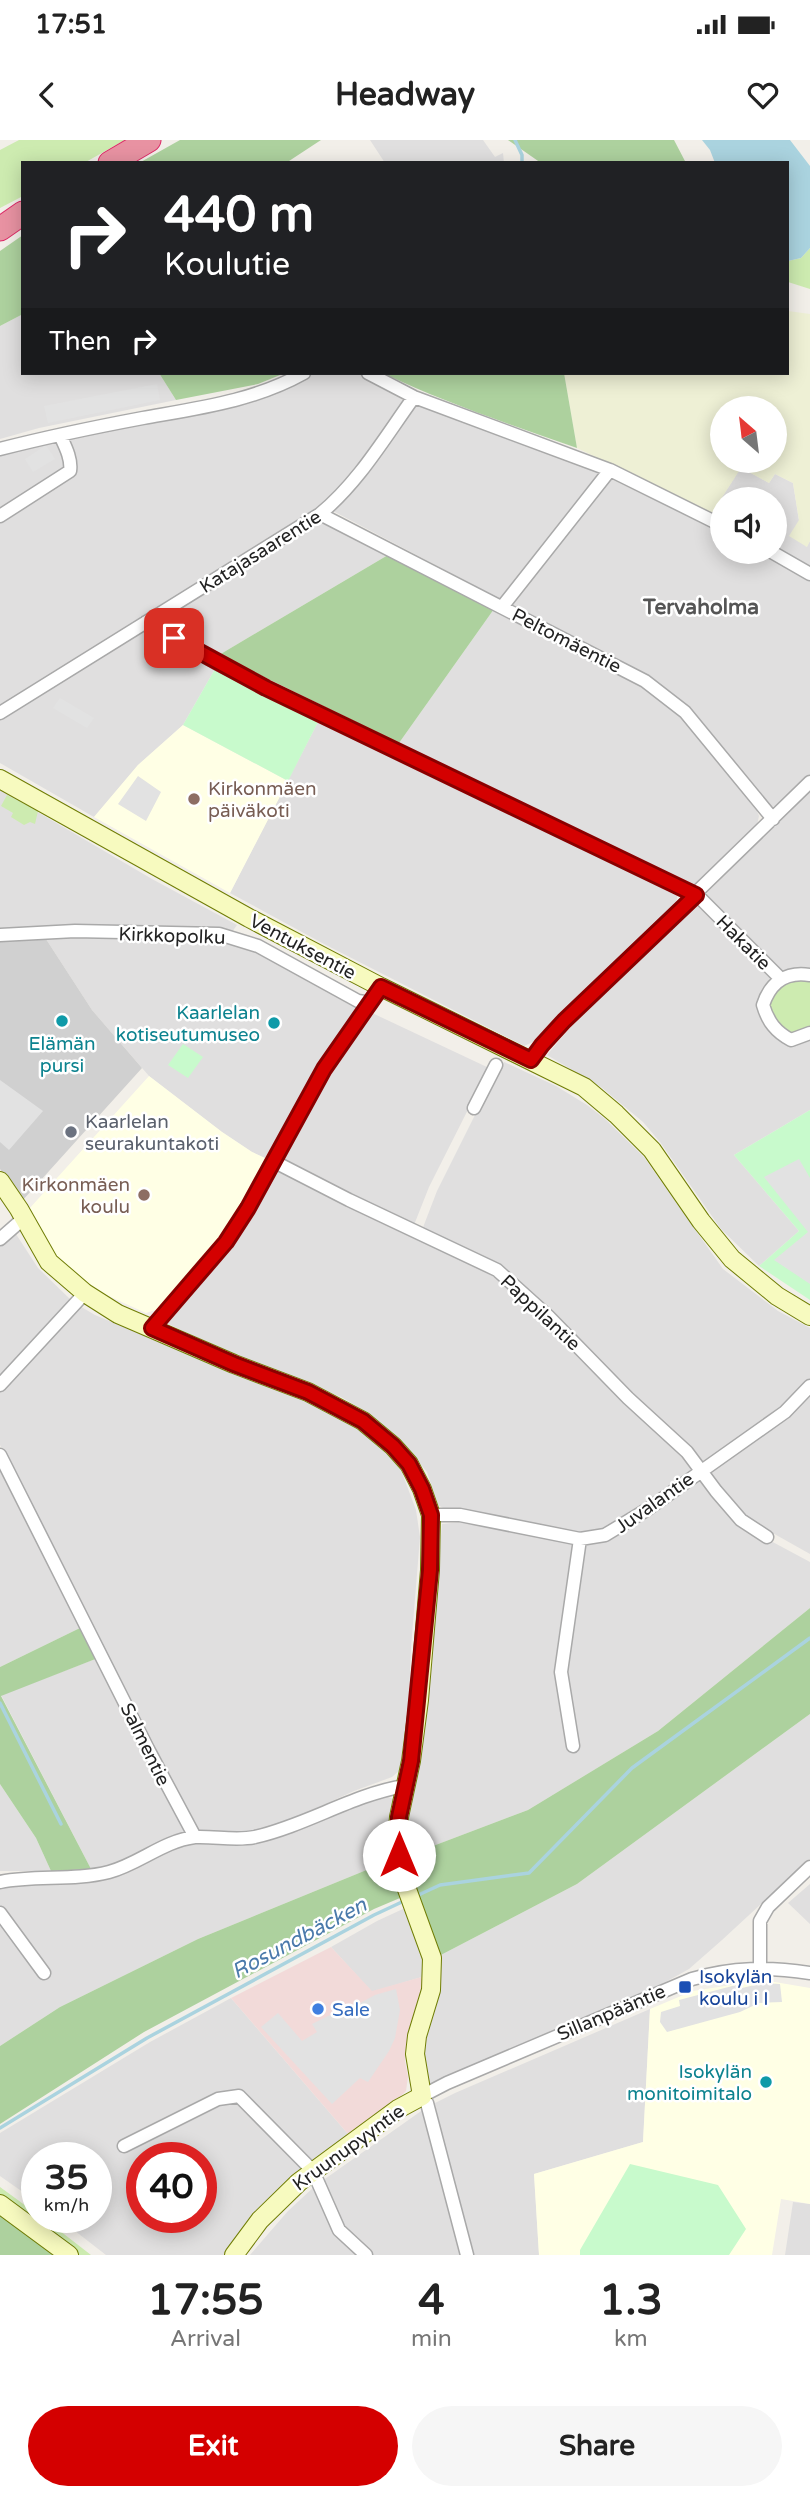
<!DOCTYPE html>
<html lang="en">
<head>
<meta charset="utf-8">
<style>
	body { margin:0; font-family:"Varela Round",sans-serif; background:#f6f6f6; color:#222; height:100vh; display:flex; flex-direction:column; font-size:26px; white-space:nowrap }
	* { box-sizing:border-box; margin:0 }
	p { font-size:23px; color:#767676 }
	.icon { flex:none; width:38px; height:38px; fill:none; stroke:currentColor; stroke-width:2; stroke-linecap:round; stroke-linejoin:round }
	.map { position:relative; height:2115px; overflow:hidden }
	.details { display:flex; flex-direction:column; background:#fff; flex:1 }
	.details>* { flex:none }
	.hud { position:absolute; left:21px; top:21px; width:768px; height:214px; border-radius:0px; box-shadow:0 4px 18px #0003; background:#202124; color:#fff; overflow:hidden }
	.needle { width:46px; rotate:332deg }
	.controls { position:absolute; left:710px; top:256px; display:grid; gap:14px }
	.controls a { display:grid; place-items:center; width:77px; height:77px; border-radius:50%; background:#fff; box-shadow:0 4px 18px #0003; font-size:35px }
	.speed { position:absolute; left:21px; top:2002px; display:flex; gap:14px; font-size:35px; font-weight:700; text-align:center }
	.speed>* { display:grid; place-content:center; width:91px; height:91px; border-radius:50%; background:#fff; box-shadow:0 4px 18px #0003; line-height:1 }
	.speed small { font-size:18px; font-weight:400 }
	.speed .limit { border:10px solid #d22; background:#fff; color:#111 }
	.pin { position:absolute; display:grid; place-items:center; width:60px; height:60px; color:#fff; margin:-30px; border-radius:14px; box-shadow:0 4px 10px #0006 }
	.me { position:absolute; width:77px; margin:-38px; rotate:0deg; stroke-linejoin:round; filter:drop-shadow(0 0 5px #0008) }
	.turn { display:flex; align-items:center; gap:24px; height:147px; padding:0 28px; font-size:32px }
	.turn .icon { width:91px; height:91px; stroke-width:2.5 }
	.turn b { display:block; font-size:49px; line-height:60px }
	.then { display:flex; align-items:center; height:66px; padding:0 28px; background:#0003; gap:14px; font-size:26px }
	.eta { display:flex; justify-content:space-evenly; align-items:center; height:119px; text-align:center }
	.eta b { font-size:42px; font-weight:800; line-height:49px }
	.button { display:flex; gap:14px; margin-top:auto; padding:14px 28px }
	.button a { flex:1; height:80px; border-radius:42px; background:#d40000; color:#fff; font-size:28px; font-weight:800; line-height:80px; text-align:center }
	.button a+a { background:#f6f6f6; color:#222 }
	.status { display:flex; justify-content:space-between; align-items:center; height:49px; padding:0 35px; background:#fff; direction:ltr }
	.status svg { height:19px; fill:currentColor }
	header { display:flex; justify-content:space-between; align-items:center; height:91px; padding:0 28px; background:#fff; font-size:32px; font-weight:800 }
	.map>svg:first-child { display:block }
	.residential { fill:#e0dfdf; fill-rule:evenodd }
	.commercial { fill:#f2dad9 }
	.education { fill:#ffffe5 }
	.religious { fill:#d0d0d0 }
	.farmland { fill:#eef0d5; fill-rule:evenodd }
	.grass { fill:#cdebb0 }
	.forest { fill:#add19e }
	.park { fill:#c8facc }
	.parking { fill:#e2e2e2 }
	.water { fill:#aad3df }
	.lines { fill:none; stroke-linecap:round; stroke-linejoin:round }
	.stream { stroke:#aad3df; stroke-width:3.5 }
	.street-casing { stroke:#a9a9a9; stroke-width:15 }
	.secondary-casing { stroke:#707d05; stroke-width:20 }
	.highway-casing { stroke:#dc2a67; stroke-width:25 }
	.street { stroke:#fff; stroke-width:12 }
	.secondary { stroke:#f7fabf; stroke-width:18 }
	.highway { stroke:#e892a2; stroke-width:23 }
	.route-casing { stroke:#8a0000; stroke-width:18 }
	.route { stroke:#d40000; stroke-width:12 }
	.education-dot { fill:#8d6e63; stroke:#fff; stroke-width:2.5 }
	.culture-dot { fill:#0f9aa8; stroke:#fff; stroke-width:2.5 }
	.worship-dot { fill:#6b7280; stroke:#fff; stroke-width:2.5 }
	.transit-dot { fill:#1a4fb4; stroke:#fff; stroke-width:2.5 }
	.shop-dot { fill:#3f7fe0; stroke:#fff; stroke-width:2.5 }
	.labels { text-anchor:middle; stroke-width:5; stroke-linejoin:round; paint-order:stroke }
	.street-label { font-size:19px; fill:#222; stroke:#fff }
	.education-label { font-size:19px; fill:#785e54; stroke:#fff; text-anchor:start }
	.culture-label { font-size:19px; fill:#0d838f; stroke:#fff; text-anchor:end }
	.worship-label { font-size:19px; fill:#5b616d; stroke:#fff; text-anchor:start }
	.transit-label { font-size:19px; fill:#164399; stroke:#fff; text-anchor:start }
	.shop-label { font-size:19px; fill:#366cbe; stroke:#fff; text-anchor:start }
	.neighbourhood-label { font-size:21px; font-weight:bold; fill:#555; stroke:#fff }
	.water-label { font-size:21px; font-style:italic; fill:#4a7aab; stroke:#fff }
</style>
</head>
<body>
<div class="status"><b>17:51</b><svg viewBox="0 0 49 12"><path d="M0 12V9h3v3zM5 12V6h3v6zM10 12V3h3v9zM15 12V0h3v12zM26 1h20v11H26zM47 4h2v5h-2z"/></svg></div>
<header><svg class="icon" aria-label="back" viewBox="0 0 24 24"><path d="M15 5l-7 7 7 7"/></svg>Headway<svg class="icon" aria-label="heart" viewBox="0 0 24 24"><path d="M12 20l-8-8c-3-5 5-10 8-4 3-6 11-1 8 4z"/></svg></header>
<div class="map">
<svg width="810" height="2115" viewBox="0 0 810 2115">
	<rect width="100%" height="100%" fill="#f2efe9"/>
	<path class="residential" d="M370,0H483L495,17L503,13L504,23H385Z
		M23,174V233H159L176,260L39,288L0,299V186Z
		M314,233H357L405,261L345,345L322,366L0,565V382L75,333L66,300L293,245Z
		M417,264L600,332L500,459L333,371L378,318Z
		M57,301L64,313L66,329L0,370V316Z
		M741,327L769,343L775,334L793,343L799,381L806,407L810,401V426L775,407V359H723V379L712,373Z
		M611,339L723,393V411H757L810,440V635L777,666L771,667L681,562L513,465Z
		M319,382L327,383L388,415L219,515L171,489L169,480L177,469Z
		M494,469L635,541L682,575L754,664L759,676L757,685L698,744L690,747L656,731L399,603Z
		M138,492H152L215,529L183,585L138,625L94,677L0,623V580L10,571Z
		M319,580L678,753L676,763L553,886L535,901L524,906L324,804L230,753Z
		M0,650L152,739L237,785L232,792L222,788L41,786L0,789Z
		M810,650V830L797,829L781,832L705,755Z
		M697,762L772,838L757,863L762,878L788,904H800L810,898V970L734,1015L799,1091L759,1126L721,1089L660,1002L643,982L601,947L547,915L568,890Z
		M44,796L236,800L361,868L320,925L265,1018L252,1012L222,992L149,936L92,870Z
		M370,872L489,928L429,1047L414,1085L279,1019L327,931Z
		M504,922L556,946L587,965L605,979L644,1017L723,1129L778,1171L810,1188V1239L781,1269L702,1324L499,1126L422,1090L437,1051L483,959Z
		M275,1027L495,1135L546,1180L684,1315L694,1329L644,1366L603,1391L581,1394L443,1368L438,1365L427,1332L396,1296L363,1270L341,1257L239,1217L166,1183L174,1167Z
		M14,1091L38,1128L71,1160L0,1240V1104Z
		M78,1165L95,1175L239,1236L278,1248L332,1270L357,1285L388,1313L401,1330L416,1370L420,1397L411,1508L409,1559L400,1630L392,1637L354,1651L288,1681L251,1693L198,1692L0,1305V1249Z
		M810,1254V1414L744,1377L707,1331Z
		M0,1324L82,1487L0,1527Z
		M700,1336L752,1391L810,1422V1468L658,1591L528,1670L404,1717L401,1699L427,1560L442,1384L461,1382L488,1386L575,1404L564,1532L583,1402Z
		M98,1518L189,1693L110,1725L91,1729L1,1555Z
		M810,1574V1719L722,1800L689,1829L671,1839L647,1852L427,1947L424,1915L437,1817L577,1744Z
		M0,1644L36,1698L51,1731H0Z
		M384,1655L393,1659L391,1720L198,1799L60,1867L0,1906V1782L43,1840L50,1834L0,1765V1748L18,1744L61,1743L184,1704L223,1703Z
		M810,1744V1784L788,1763Z
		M405,1768L426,1817L425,1836L372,1852L331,1807L377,1781Z
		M231,1858L348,1994L287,2040L252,2078L224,2115H106L57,2077H96V2018H37V2062L0,2036V1993L150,1902ZM142,2018H201V2077H142Z
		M650,1869L643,2002L534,2034L539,2115H470L439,1986L435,1963L455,1953Z
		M424,1969L461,2115H373L342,2087L322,2041Z
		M315,2046L360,2115H250L288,2071Z
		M793,2062L810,2064V2115H785Z"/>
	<path class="commercial" d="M331,1807L372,1851L425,1836L424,1853L406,1908L405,1921L408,1937L406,1951L393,1964L348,1994L231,1858Z"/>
	<path class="education" d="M183,585L288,641L230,753L94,677L138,625Z
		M149,936L222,992L252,1012L265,1018L226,1091L161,1168L146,1173L102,1153L75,1134L57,1117L29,1069Z
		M763,1840L810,1848V2064L781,2059L772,2115H539L534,2034L643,2002L650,1869L693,1851Z"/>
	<path class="religious" d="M44,796L92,870L142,928L22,1061L0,1029V800Z"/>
	<path class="farmland" d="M788,171L810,174V401L807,407L789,396L799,380L793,343L775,334L769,343L741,328L712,373L577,308L564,233H788ZM723,268H775V320H723Z"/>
	<path class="grass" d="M19,0H125L84,23H23V56L0,68V10Z
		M810,108V149L788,142V121L801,118Z
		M7,655L38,671L35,684L30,682L24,685L11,677L13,673L1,666Z
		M798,838L810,840V887L791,895L781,888L767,866C776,851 782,843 798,838Z
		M0,2047L37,2074V2077H42L91,2115H77L0,2059Z"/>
	<path class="forest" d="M180,0H321L286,23H139Z
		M508,0H674L686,23H541Z
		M23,95V174L0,186V111Z
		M159,233H285L258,244L176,260Z
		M383,233H564L577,308C512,285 445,263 383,233Z
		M388,415L494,469L399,603L219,515Z
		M810,1468V1574L577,1744L437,1817L404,1717L528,1670L658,1591Z
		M82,1487L98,1518L1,1556L91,1729L51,1731L36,1698L0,1644V1527Z
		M391,1720L400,1758L374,1769L144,1892L0,1984V1906L60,1867L198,1799Z
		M0,2075L55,2115H0Z"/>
	<path class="park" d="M215,529L319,580L288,641L183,585Z
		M183,904L203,917L188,938L168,925Z
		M810,970V1160L759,1126L799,1091L734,1015Z
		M630,2024L718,2045L746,2089L729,2115H580V2110Z"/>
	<path class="parking" d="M157,244L160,260L48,283L44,266Z
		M46,305L55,319L33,332L25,319Z
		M60,558L94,578L87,588L53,568Z
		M138,636L161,652L146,681L118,664Z
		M0,940L43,971L9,1010L0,1002Z
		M799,1019L810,1038V1144L774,1120L808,1092L764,1037Z
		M763,1843L780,1844L782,1862L759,1863L740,1872L667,1892L660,1882L661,1872L680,1866L679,1860L736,1845L738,1849Z
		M396,1849L400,1870L395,1898L389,1911L368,1942L360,1938L332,1964L261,1887L278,1873L302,1901L317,1892L312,1884L338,1871L340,1874L375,1855Z"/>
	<path class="water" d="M702,0H790L810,26V108L801,118L788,121V23H715L710,10Z"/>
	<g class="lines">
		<path class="stream" d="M515,0L522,15V23
			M0,1563L61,1684
			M414,1757L440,1745L529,1733L632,1628L810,1498
			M0,1988L147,1898L374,1775L404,1761"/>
		<g class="street-casing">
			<path id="street" d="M368,233L414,257L610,330L723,386
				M0,309C47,297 95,287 143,278C199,268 254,261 304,233
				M320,374L645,541L685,572L773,679
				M0,376L70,331C72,319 65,306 60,295
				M770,411L810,434
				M502,467L610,330
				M146,482L218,524L266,548L697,755L780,838
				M0,573L320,374C359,342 385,297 414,257
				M0,795L75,791L219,794L258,806L358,861L371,863
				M810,835C786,831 770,843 763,865C768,882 776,892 791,900L810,893
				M531,920L542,905L564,881L810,642
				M474,968L496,925
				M273,1021L349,1060L497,1130L548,1176L628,1258L687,1312L716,1351L741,1380L767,1397
				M0,1099L24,1078
				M152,1188L226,1103L248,1068L324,929L381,847
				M0,1245L85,1153
				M0,1315L148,1609L195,1697C215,1696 235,1701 255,1697C307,1685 352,1655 404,1646
				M431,1375H460L580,1399L605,1395L648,1369L785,1272L810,1246
				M573,1606L561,1532L580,1399
				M0,1742C36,1735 74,1741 109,1732C139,1724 163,1701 195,1697
				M0,1773L44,1833
				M760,1829V1781L768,1767L810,1727
				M124,2006L218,1959L239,1956L313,2031L339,2090L366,2115
				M467,2115L427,1963L422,1956L447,1943L692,1839C733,1827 768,1827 810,1833"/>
		</g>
		<g class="secondary-casing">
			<path id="secondary" d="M0,639L249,778L381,847L584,947L616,974L652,1010L701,1081L732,1119L777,1156L810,1176
				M0,1041L19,1069L49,1122L85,1153L118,1174L234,1224L308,1252L363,1281L393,1306L409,1324L422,1349L431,1375L430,1430L419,1560L411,1621L399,1677L397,1700L404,1741L432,1818L431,1850L417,1896L415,1914L422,1956L398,1969L299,2042L260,2080L234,2115
				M0,2064L69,2115"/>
		</g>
		<g class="highway-casing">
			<path id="highway" d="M110,23L149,0
				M0,89L23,73"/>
		</g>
		<use href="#street" class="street"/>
		<use href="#secondary" class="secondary"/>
		<use href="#highway" class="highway"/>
	</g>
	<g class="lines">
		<g class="route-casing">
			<path id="route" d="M174,498L266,548L696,755L564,881L542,905L531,920L381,847L324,929L248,1068L226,1102L152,1188L234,1224L308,1252L363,1281L393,1306L409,1324L422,1349L431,1375L430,1430L411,1621L399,1677V1715"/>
		</g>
		<use href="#route" class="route"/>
	</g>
	<g class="education-dot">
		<circle cx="194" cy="659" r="7"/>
		<circle cx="144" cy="1055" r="7"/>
	</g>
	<g class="culture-dot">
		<circle cx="62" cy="881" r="7"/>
		<circle cx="274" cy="883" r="7"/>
		<circle cx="766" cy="1942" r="7"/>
	</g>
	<circle class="worship-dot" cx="71" cy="992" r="7"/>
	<rect class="transit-dot" x="678" y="1840" width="14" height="14" rx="3.5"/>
	<circle class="shop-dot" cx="318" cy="1869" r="7"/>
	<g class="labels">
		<g class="street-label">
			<text transform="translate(260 411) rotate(-32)" y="7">Katajasaarentie</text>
			<text transform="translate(567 500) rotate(27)" y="7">Peltomäentie</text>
			<text transform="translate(172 795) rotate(2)" y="7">Kirkkopolku</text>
			<text transform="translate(744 802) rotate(45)" y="7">Hakatie</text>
			<text transform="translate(303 806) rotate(28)" y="7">Ventuksentie</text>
			<text transform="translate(541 1172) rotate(43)" y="7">Pappilantie</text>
			<text transform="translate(654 1362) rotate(-35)" y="7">Juvalantie</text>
			<text transform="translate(146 1604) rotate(64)" y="7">Salmentie</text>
			<text transform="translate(611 1872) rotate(-23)" y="7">Sillanpääntie</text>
			<text transform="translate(348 2007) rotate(-36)" y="7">Kruunupyyntie</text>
		</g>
		<g class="education-label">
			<text x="208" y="655">Kirkonmäen<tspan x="208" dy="22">päiväkoti</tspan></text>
			<text x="130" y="1051" text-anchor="end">Kirkonmäen<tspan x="130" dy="22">koulu</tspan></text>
		</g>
		<g class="culture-label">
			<text x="260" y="879">Kaarlelan<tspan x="260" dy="22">kotiseutumuseo</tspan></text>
			<text x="62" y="910" text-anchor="middle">Elämän<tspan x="62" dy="22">pursi</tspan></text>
			<text x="752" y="1938">Isokylän<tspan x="752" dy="22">monitoimitalo</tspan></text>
		</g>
		<g class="worship-label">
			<text x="85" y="988">Kaarlelan<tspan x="85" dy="22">seurakuntakoti</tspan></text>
		</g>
		<g class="transit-label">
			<text x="699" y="1843">Isokylän<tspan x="699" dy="22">koulu i I</tspan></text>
		</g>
		<g class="shop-label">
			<text x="332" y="1876">Sale</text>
		</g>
		<g class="neighbourhood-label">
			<text x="701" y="474">Tervaholma</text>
		</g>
		<g class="water-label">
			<text transform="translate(299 1798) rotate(-28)" y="7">Rosundbäcken</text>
		</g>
	</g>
</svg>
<div class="controls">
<a><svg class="needle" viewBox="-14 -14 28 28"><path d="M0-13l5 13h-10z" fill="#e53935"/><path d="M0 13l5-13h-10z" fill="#767676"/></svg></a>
<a><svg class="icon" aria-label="sound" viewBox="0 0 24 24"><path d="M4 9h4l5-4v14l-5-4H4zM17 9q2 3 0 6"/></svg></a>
</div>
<div class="speed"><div>35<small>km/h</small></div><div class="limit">40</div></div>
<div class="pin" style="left:174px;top:498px;background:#d93025"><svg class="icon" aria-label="arrive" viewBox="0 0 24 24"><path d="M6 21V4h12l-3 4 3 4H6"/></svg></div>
<svg class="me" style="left:399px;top:1715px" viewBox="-20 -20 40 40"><circle r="19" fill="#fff"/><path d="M0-13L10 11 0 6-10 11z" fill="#d40000"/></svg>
<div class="hud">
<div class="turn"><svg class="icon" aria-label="right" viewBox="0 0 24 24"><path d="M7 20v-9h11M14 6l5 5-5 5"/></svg><div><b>440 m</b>Koulutie</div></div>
<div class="then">Then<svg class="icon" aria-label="right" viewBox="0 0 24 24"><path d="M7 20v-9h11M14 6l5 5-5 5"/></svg></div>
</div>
</div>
<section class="details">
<div class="eta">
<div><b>17:55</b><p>Arrival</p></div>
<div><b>4</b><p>min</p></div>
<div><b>1.3</b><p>km</p></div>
</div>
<div class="button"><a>Exit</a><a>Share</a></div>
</section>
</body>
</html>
